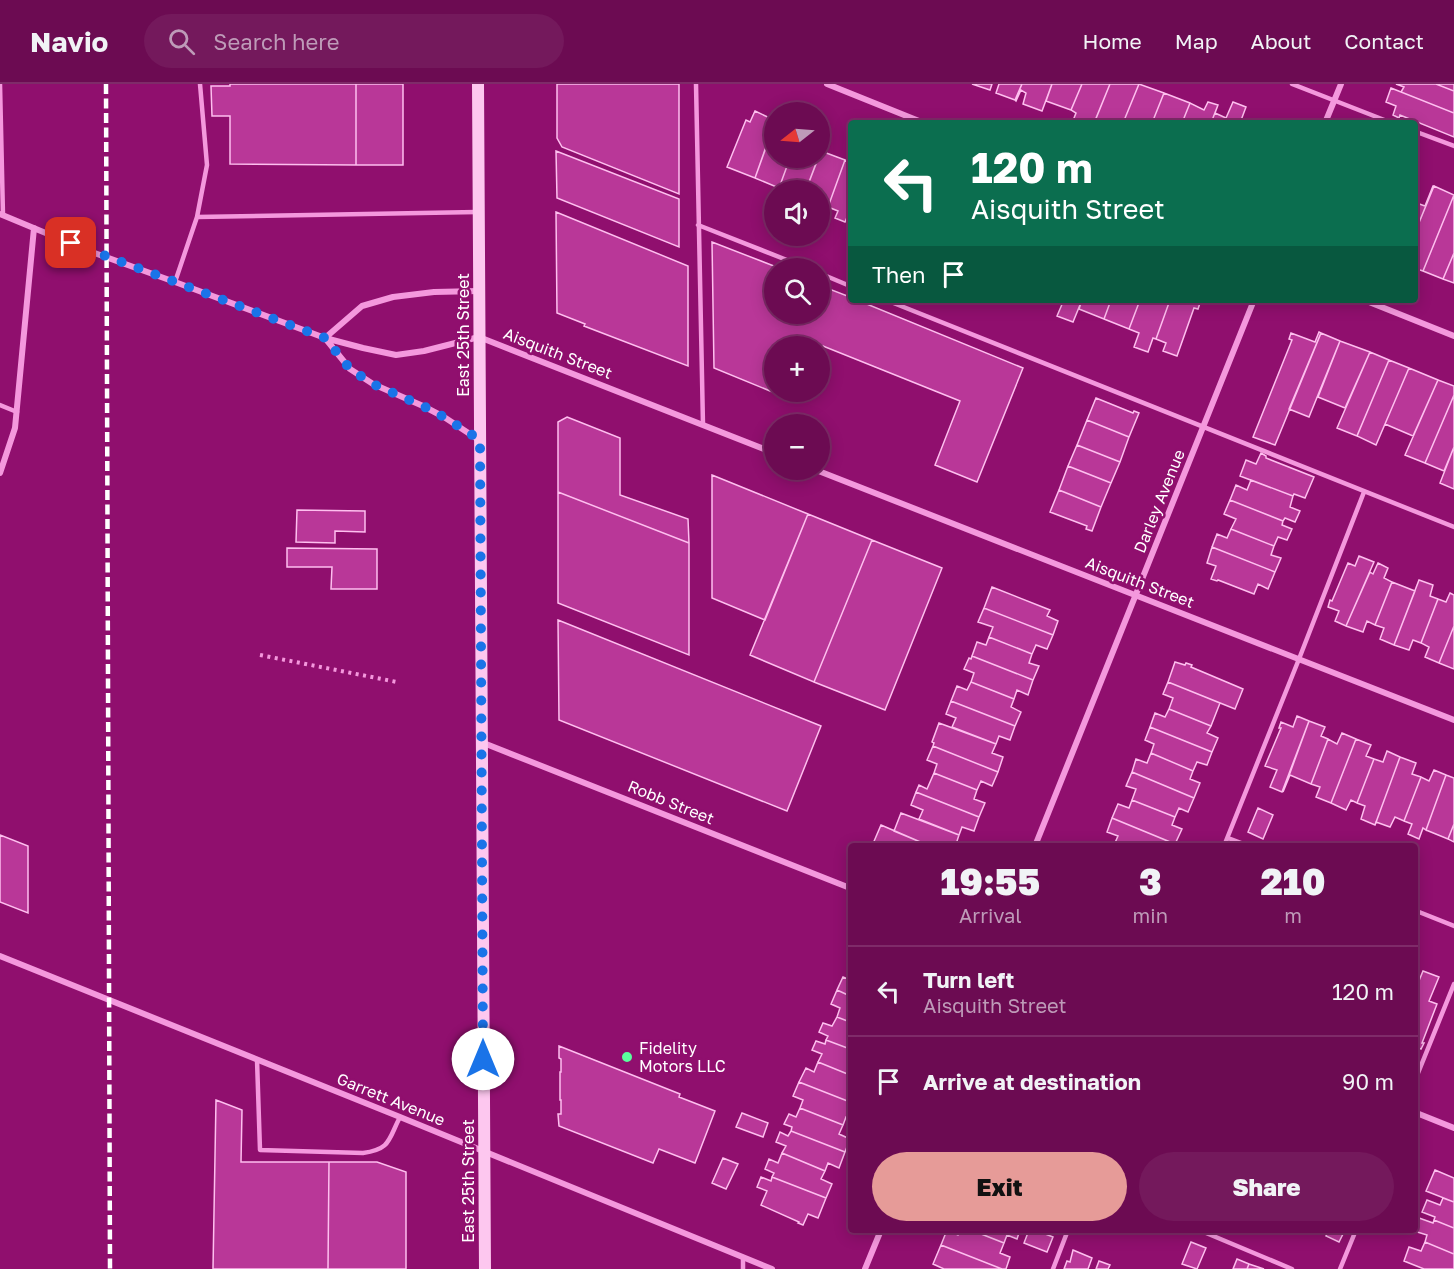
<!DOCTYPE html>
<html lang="en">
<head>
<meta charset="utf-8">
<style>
	body { margin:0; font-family:"Golos Text",sans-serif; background:#74195c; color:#f1f3f6; height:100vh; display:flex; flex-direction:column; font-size:22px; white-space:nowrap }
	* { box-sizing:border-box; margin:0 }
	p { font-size:20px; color:#be9bb8 }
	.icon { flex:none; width:33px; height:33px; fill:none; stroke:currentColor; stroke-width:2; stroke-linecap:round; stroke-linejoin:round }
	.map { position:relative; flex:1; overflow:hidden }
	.details { position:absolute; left:848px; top:759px; width:570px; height:390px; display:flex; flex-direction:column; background:#6c0b52; border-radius:6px; box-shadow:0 3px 15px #0003,0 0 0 2px #7f2b69 }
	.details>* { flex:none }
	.hud { position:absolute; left:848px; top:36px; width:570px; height:183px; border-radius:6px; box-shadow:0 3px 15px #0003,0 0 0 2px #7f2b69; background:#0b6e4f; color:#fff; overflow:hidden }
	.needle { width:39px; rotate:253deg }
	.buttons { position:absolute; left:764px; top:18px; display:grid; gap:12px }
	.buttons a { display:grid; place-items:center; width:66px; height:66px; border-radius:50%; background:#6c0b52; box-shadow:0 3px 15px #0003,0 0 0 2px #7f2b69; font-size:30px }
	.pin { position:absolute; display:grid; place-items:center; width:51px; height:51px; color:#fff; margin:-26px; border-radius:12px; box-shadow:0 3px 9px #0006 }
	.me { position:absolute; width:66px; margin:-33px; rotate:0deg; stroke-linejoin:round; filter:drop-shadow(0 0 4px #0008) }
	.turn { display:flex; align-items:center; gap:21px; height:126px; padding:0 24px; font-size:27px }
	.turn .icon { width:78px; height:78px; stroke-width:2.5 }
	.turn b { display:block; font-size:42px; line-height:51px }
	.then { display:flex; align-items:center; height:57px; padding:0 24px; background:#0003; gap:12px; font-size:22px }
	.eta { display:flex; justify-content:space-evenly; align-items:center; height:102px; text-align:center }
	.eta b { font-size:36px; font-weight:800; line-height:42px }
	.action { display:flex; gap:12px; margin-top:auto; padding:12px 24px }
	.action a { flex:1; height:69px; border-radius:36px; background:#e69b98; color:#111; font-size:24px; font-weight:800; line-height:69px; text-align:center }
	.action a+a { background:#74195c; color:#f1f3f6 }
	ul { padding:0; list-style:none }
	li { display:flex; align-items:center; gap:18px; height:90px; padding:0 24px; border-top:2px solid #7f2b69 }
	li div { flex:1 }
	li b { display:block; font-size:22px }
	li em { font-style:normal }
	header { display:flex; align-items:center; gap:36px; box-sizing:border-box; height:84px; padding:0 30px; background:#6c0b52; border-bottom:2px solid #7f2b69 }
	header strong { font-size:28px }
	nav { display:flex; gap:33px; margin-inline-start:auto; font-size:21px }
	.search { width:420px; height:54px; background:#74195c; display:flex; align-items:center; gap:15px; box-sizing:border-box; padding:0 21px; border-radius:33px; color:#be9bb8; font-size:22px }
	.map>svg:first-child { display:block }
	.building { fill:#b93798; stroke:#febfef; stroke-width:1.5 }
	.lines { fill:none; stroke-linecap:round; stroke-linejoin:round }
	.path { stroke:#f498dd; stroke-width:4; stroke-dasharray:3 4.5; stroke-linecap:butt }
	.lane { stroke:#f498dd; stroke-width:4.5 }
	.street { stroke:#f498dd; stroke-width:6 }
	.secondary { stroke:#fdc7ef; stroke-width:12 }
	.rail { stroke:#fff; stroke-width:4.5; stroke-dasharray:10 4.5; stroke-linecap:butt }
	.route { stroke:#1a73e8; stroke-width:10; stroke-dasharray:0 18 }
	.poi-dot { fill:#5aff9e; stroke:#900f6e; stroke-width:2 }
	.labels { text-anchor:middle; stroke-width:5; stroke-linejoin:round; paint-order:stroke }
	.street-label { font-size:16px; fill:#fff; stroke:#900f6e }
	.poi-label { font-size:16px; fill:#fff; stroke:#900f6e; text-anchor:start }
</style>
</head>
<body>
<header>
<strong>Navio</strong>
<div class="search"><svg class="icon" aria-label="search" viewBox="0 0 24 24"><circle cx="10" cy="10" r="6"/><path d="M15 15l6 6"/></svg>Search here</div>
<nav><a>Home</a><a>Map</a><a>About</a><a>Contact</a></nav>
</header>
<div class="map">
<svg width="1454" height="1185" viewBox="0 0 1454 1185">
	<rect width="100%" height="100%" fill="#900f6e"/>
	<path class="building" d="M230,0H356V81L230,80V32H212L211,2H230Z
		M356,0H403V81H356Z
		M557,0H679V110L562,63L557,54Z
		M972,0H992L990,6Z
		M999,0H1022L1015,16L996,9Z
		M1022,0H1052L1042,27L1023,20L1026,9L1021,6L1016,17L1015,16Z
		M1052,0H1082L1071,26L1046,17Z
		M1082,0H1110L1094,39H1072L1076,29L1071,26Z
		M1110,0H1139L1123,39H1101L1095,37Z
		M1139,0L1164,9L1152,39H1123Z
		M1396,0H1436L1454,7V29L1401,8L1404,3Z
		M1436,0H1454V7Z
		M1391,4L1454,29V53L1400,31L1399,34L1393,31L1396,22L1386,18Z
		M1164,9L1190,19L1182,39H1152Z
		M1208,18L1218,21L1211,39H1182L1190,19L1204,26Z
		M1233,18L1246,23L1240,39H1211L1218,21L1215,29L1226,34Z
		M755,27L774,36V40L755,94L727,83L746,36L750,38Z
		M772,47H774V74H790L779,104L755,94Z
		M819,54L824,56L819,71Z
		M556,67L679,115V163L557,114Z
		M821,67L845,76L828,123L819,119V106H806Z
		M850,67V132L848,131L845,138L835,134L838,127L828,123L845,76L846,77Z
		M790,74H818L806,106H785L779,104Z
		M1433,102H1434L1414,151V118L1425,122Z
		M1434,102L1454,111L1423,187L1414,184V151Z
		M1454,111V169L1443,195L1423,187Z
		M556,128L688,182V282L584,242L585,240L557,229Z
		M712,158L779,184H774V230H819V201L850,213V216H857L1023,284L977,398L935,381L960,317L798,252L794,262H774V308H776L775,309L714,284Z
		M1454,169V199L1443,195Z
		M1058,216H1082L1073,238L1057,232L1063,218Z
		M1082,216H1111L1104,235L1079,225Z
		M1111,216H1140L1129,245L1104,235Z
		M1140,216H1170L1156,255L1153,254L1148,268L1134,263L1139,249L1129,245Z
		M1170,216H1197L1196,218L1200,219L1198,225L1194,224L1177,272L1163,267L1166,259L1156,255Z
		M1319,248L1321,249L1275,361L1253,353L1292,256L1289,255L1291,249L1315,258Z
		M1321,249L1340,257L1309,333L1289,325Z
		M1340,257L1370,268L1345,324L1318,313Z
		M1370,268L1389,276L1357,352L1337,344Z
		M1389,276L1409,284L1376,361L1357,352Z
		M1409,284L1438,296L1413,352L1385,340Z
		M1438,296L1454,302V311L1425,379L1405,371Z
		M1454,311V363L1444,387L1425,379Z
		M1096,314L1133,329L1134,327L1139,329L1129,353L1087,336Z
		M567,333L620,354V411L688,435L689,459L558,408V338Z
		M1087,336L1129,353L1120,378L1077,361Z
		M1077,361L1120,378L1111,399L1068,382Z
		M1454,363V405L1440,399Z
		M1261,369L1266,372V374L1314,393L1305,414L1294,410L1293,412L1240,392L1246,376L1256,380Z
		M1068,382L1111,399L1101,423L1059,406Z
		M712,391L808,430L765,536L712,514Z
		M1251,396L1293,412L1290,423L1300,427L1295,438L1285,434L1283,437L1230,416L1236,401L1247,406Z
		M1059,406L1101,423L1092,447L1086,445L1087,442L1050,428Z
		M558,408L689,459V571L558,519Z
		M1230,416L1283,437L1282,441L1292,445L1287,456L1278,453L1274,462L1231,445L1236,435L1224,430Z
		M297,426L365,427V448L335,447V459L296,458Z
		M808,430L872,456L814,598L750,571Z
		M1231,445L1274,462L1271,471L1281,474L1275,488L1212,463L1217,450L1227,454Z
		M872,456L942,484L885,626L814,598Z
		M1212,463L1275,488L1268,505L1258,500L1254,510L1218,496L1217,497L1211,495L1216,482L1207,479Z
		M287,464L377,465V505H331L332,483H287Z
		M1359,472L1374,478L1346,542L1335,537L1339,527L1328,523L1330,516L1332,517L1348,479L1355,482Z
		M1378,479L1388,484L1384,494L1392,498L1375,541L1367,537L1363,548L1346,542L1370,488L1373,490Z
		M1419,496L1433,501L1430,512L1438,515L1421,559L1413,556L1409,566L1394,561Z
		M1392,498L1415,507L1394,561L1380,555L1384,544L1375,541Z
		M992,503L1050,526L1047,532L1058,537L1053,551L984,524Z
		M1450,509L1454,511V542L1439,579L1425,573L1429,563L1421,559L1438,515L1446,518Z
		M984,524L1053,551L1047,565L1036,561L1032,570L989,553L993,543L978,538Z
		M558,536L821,642L787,727L559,636Z
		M1454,542V585L1439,579Z
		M989,553L1032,570L1029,579L1039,582L1033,596L972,572L977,558L986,561Z
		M972,572L1033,596L1028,611L1017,606L1014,615L971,598L974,589L964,585L969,574L971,575Z
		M1175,578L1185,581L1186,579L1192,581L1191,583L1243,605L1235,625L1168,598Z
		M971,598L1014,615L1011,623L1021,628L1015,642L951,617L957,602L967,606Z
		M1168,598L1220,619L1211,642L1169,625L1173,614L1163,610Z
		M951,617L1015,642L1010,656L999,652L996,660L952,643L956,634L946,630Z
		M1169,625L1211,642L1207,649L1218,654L1212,668L1150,643L1155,629L1165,633Z
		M1297,632L1309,637L1282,708L1270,703L1277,686L1265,682L1281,644H1279L1281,638L1293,643Z
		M1309,637L1325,643L1321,652L1328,655L1311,700L1290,691L1283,708Z
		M939,639L996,660L992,669L1003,673L998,688L933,662L934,659L932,658Z
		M1150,643L1212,668L1207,681L1197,678L1193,687L1151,669L1154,660L1145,656Z
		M1342,649L1356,655L1331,719L1316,713L1320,703L1311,700L1328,655L1337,660Z
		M1356,655L1371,661L1366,672L1374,675L1357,719L1351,716L1346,726L1331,719Z
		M933,662L998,688L992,702L981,697L977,706L934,689L937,680L927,676Z
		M1387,667L1400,673L1375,741L1361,735L1365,722L1357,719L1374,675L1383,678Z
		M1151,669L1193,687L1190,695L1200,699L1194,714L1132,688L1136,675L1147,679Z
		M1400,673L1416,679L1412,690L1421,693L1404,737L1395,733L1390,743L1376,738L1375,741Z
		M1434,686L1446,691L1426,746L1423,744L1419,755L1408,750L1412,740L1404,737L1421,693L1429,697Z
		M1132,688L1194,714L1188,728L1179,724L1175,733L1132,716L1136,705L1126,702Z
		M934,689L977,706L974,715L985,719L979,733L916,708L919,701L927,705Z
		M1446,691L1454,694V740L1448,755L1426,746Z
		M916,708L979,733L974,747L962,743L959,751L919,735L923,726L911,721Z
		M1132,716L1175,733L1172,741L1182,745L1175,760L1112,734L1118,720L1129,724Z
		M1258,724L1273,731L1263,755L1248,748Z
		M901,729L959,751L957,757L968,762H930L894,747Z
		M1112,734L1175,760L1174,762H1117L1114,761L1118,752L1107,748Z
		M1454,740V758L1448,755Z
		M881,741L925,760L930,762H872Z
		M0,751L28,762V829L0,818Z
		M1423,887L1439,893L1429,917L1437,920L1422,959H1424L1421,965L1414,962V909Z
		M843,893L850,896V912L837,906Z
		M837,906L850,912V938L837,933L840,924L831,920Z
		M837,933L850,938V965L826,956L828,952L819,948L823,939L832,942Z
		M826,956L850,965V991L818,978L822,970L812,966L816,957L825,960Z
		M559,962L680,1010L679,1013L715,1027L695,1079L659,1065L653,1079L559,1042L558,1030H561V1016H560V988H561V975L559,974Z
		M818,978L850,991V1018L799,998L806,984L814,988Z
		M799,998L850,1018V1035L846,1033L843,1041L800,1024L803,1016L793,1012Z
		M216,1016L242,1026L241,1078H329L328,1185H213Z
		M800,1024L843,1041L839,1050L850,1055L845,1068L791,1047L792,1043L784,1040L789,1030L796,1033Z
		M742,1029L768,1039L763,1053L736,1043Z
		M791,1047L845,1068L839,1084L828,1079L825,1087L782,1069L786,1062L776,1058L780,1048L788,1052Z
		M782,1069L825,1087L821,1095L832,1100L826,1114L772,1093L774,1089L765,1085L769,1075L778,1079Z
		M723,1074L738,1080L726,1105L712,1099Z
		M329,1078H377L406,1088V1185H328Z
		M1435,1086L1454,1094V1118L1426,1107Z
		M761,1093L771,1097L772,1093L826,1114L818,1134L808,1130L803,1141L798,1139L799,1138L761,1121L767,1107L757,1103Z
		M1443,1114L1454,1118V1144L1434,1136L1435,1133L1422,1128L1427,1116L1440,1121Z
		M1419,1134L1433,1139L1434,1136L1454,1144V1170L1425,1158L1427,1151L1414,1147Z
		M947,1146L958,1151L960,1146H971L1004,1159L1000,1169L1010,1173L1006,1185H1002L941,1161Z
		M971,1146H1020L1017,1155L1007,1151L1004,1159Z
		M1029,1146H1035L1053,1153L1047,1168L1024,1159Z
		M1329,1146H1345L1339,1158L1326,1152Z
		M1191,1158L1206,1164L1197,1185L1182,1180Z
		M1425,1158L1454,1170V1185H1424L1404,1177L1409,1163L1421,1167Z
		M941,1161L1002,1185H944L933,1180Z
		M1073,1166L1092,1174L1088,1185H1064L1067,1177L1070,1178Z
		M1237,1175L1249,1180L1247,1185H1233Z
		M1099,1177L1110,1181L1108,1185H1096Z
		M1249,1180L1264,1185H1247Z"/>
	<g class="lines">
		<path class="path" d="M260,571L397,598"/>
		<path class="lane" d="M0,0L3,131
			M696,0L703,341
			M1292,0L1392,39
			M1414,47L1454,62
			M197,133L207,81L200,0
			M698,141L807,184
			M819,189L850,202
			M175,198L197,133L477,128
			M886,216L1454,443
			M0,321L17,328
			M1228,754L1249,762
			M1224,762L1299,575L1364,408
			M1414,826L1454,842
			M257,976L260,1066L363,1069C391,1065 388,1056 400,1033
			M1414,999L1454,900
			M1199,1146L1292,1185
			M743,1173V1185
			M1053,1185L1068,1146
			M1340,1185L1356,1146"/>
		<path class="street" d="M827,0L924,39
			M1325,39L1341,0
			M0,130L89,167L175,198L325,254L363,264L396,271L424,267L479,253L774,369
			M479,207L434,208L393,213L362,222L325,254L350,285L373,300L423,322L444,333L479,356
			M1364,216L1454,252
			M816,386L1454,636
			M0,389L15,344L34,144
			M481,658L850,804
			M1035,762L1254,216
			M0,872L400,1033L772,1185
			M1414,1028L1454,1044
			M865,1185L881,1146"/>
		<path class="secondary" d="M478,0L485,1185"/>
		<path class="rail" d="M106,0L110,1185"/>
	</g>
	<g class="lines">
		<path class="route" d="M71,159L325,254L350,285L373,300L423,322L444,333L480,356L483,975"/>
	</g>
	<circle class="poi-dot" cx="627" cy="973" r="6"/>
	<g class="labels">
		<g class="street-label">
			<text transform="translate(463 251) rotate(-90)" y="6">East 25th Street</text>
			<text transform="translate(558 269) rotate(21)" y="6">Aisquith Street</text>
			<text transform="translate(1159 417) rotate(-68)" y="6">Darley Avenue</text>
			<text transform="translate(1140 498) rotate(21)" y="6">Aisquith Street</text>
			<text transform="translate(671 718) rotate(22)" y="6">Robb Street</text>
			<text transform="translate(391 1015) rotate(22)" y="6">Garrett Avenue</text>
			<text transform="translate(468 1097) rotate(-90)" y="6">East 25th Street</text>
		</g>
		<g class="poi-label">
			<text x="639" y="970">Fidelity<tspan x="639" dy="18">Motors LLC</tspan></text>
		</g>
	</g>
</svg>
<div class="buttons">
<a><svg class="needle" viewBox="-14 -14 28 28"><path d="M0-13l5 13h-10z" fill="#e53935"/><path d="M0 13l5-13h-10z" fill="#be9bb8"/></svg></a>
<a><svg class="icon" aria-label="sound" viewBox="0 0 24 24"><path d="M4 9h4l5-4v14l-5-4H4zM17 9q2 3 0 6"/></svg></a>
<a><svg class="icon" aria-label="search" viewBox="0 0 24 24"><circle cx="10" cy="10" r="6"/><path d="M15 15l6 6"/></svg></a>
<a>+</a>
<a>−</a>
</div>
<div class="pin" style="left:71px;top:159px;background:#d93025"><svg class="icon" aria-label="arrive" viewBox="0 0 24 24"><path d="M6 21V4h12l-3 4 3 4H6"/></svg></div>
<svg class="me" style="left:483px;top:975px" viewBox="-20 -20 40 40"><circle r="19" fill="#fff"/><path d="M0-13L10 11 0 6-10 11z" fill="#1a73e8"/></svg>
<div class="hud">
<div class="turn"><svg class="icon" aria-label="left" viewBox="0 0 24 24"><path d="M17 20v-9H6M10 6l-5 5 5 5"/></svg><div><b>120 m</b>Aisquith Street</div></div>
<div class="then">Then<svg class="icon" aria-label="arrive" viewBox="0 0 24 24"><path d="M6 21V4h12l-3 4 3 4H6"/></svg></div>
</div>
<section class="details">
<div class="eta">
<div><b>19:55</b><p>Arrival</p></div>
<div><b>3</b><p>min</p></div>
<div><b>210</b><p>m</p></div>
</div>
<ul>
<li><svg class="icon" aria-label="left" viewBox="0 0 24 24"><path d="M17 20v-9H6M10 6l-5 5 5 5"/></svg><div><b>Turn left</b><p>Aisquith Street</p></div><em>120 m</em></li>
<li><svg class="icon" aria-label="arrive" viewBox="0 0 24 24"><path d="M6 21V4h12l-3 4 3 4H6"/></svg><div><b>Arrive at destination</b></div><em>90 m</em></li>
</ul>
<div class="action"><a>Exit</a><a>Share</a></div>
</section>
</div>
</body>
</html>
